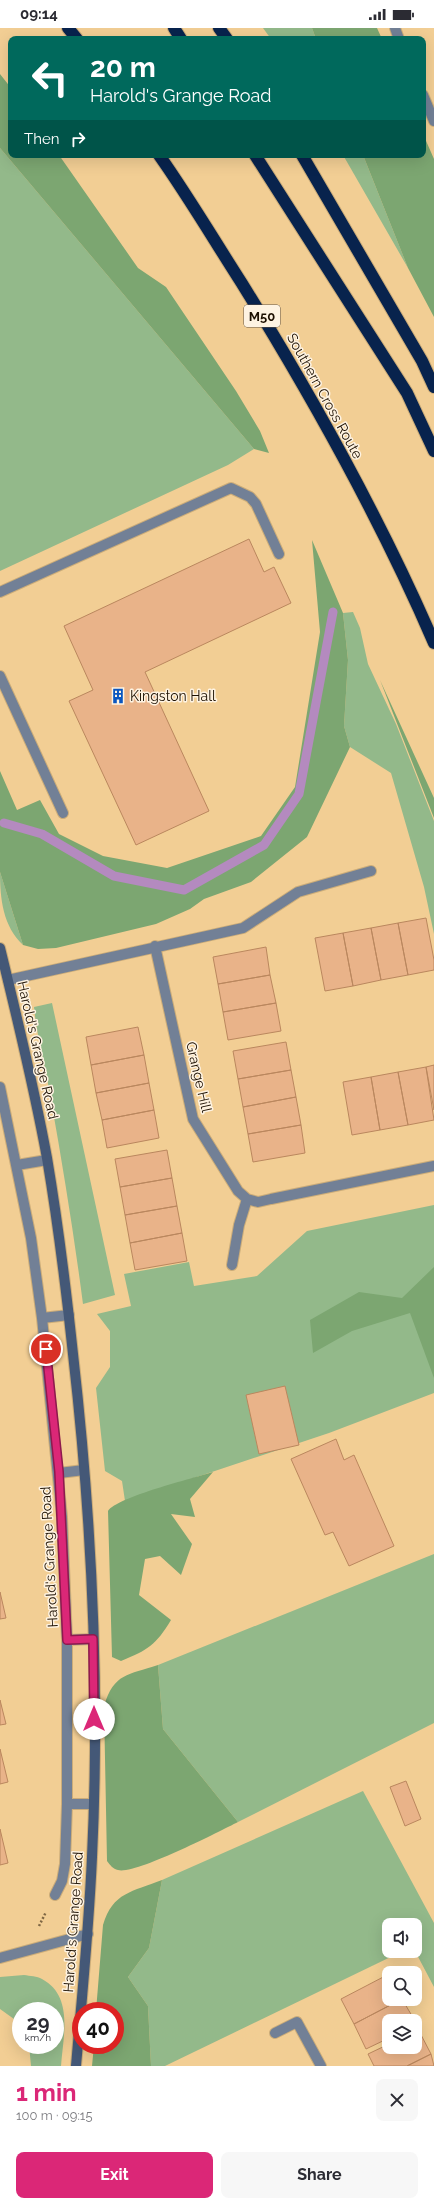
<!DOCTYPE html>
<html lang="en">
<head>
<meta charset="utf-8">
<style>
	body { margin:0; font-family:Raleway,sans-serif; background:#f7f7f7; color:#2b2b33; height:100vh; display:flex; flex-direction:column; font-size:15px; white-space:nowrap }
	* { box-sizing:border-box; margin:0 }
	p { font-size:13px; color:#7c7c81 }
	.icon { flex:none; width:22px; height:22px; fill:none; stroke:currentColor; stroke-width:2; stroke-linecap:round; stroke-linejoin:round }
	.map { position:relative; height:2038px; overflow:hidden }
	.panel { display:flex; flex-direction:column; background:#fff; flex:1 }
	.panel>* { flex:none }
	.guide { position:absolute; left:8px; top:8px; width:418px; height:122px; border-radius:8px; box-shadow:0 4px 16px #0002; background:#00695c; color:#fff; overflow:hidden }
	.buttons { position:absolute; left:382px; top:1890px; display:grid; gap:8px }
	.buttons a { display:grid; place-items:center; width:40px; height:40px; border-radius:8px; background:#fff; box-shadow:0 4px 16px #0002; font-size:20px }
	.speed { position:absolute; left:12px; top:1974px; display:flex; gap:8px; font-size:20px; font-weight:700; text-align:center }
	.speed>* { display:grid; place-content:center; width:52px; height:52px; border-radius:50%; background:#fff; box-shadow:0 4px 16px #0002; line-height:1 }
	.speed small { font-size:10px; font-weight:400 }
	.speed .limit { border:6px solid #d22; background:#fff; color:#111 }
	.pin { position:absolute; display:grid; place-items:center; width:34px; height:34px; color:#fff; margin:-17px; border:2px solid #fff; border-radius:50%; box-shadow:0 1px 4px #0007 }
	.me { position:absolute; width:44px; margin:-22px; rotate:0deg; stroke-linejoin:round; filter:drop-shadow(0 0 3px #0008) }
	.turn { display:flex; align-items:center; gap:14px; height:84px; padding:0 16px; font-size:18px }
	.turn .icon { width:52px; height:52px; stroke-width:2.5 }
	.turn b { display:block; font-size:28px; line-height:34px }
	.then { display:flex; align-items:center; height:38px; padding:0 16px; background:#0003; gap:8px; font-size:15px }
	.round { display:grid; place-items:center; flex:none; width:42px; height:42px; border-radius:8px; background:#f7f7f7 }
	.headline { display:flex; align-items:center; justify-content:space-between; height:68px; padding:0 16px }
	h1 { font-size:24px; font-weight:700; line-height:30px; color:#db2777 }
	.cta { display:flex; gap:8px; margin-top:auto; padding:8px 16px }
	.cta a { flex:1; height:46px; border-radius:8px; background:#db2777; color:#fff; font-size:16px; font-weight:700; line-height:46px; text-align:center }
	.cta a+a { background:#f7f7f7; color:#2b2b33 }
	.status { display:flex; justify-content:space-between; align-items:center; height:28px; padding:0 20px; background:#fff; direction:ltr }
	.status svg { height:11px; fill:currentColor }
	.map>svg:first-child { display:block }
	.green { fill:#93b98a }
	.forest { fill:#7ca671 }
	.lines { fill:none; stroke-linecap:round; stroke-linejoin:round }
	.stream { stroke:#b48abf; stroke-width:9 }
	.building { fill:#e9b389; stroke:#ba875e }
	.lane-casing { stroke:#cbac79; stroke-width:12 }
	.street-casing { stroke:#cbac79; stroke-width:12 }
	.secondary-casing { stroke:#cbac79; stroke-width:12 }
	.highway-casing { stroke:#cbac79; stroke-width:14 }
	.path { stroke:#7f6744; stroke-width:2.5; stroke-dasharray:2 2; stroke-linecap:butt }
	.lane { stroke:#728096; stroke-width:10 }
	.street { stroke:#728096; stroke-width:10 }
	.secondary { stroke:#445877; stroke-width:10 }
	.highway { stroke:#08234d; stroke-width:12 }
	.route-casing { stroke:#8e194d; stroke-width:10 }
	.route { stroke:#db2777; stroke-width:7 }
	.labels { text-anchor:middle; stroke-width:3; stroke-linejoin:round; paint-order:stroke }
	.shield { fill:#fef3e2; stroke:#605344; stroke-width:1 }
	.shield-label { font-size:13px; font-weight:bold; fill:#1c0f00 }
	.street-label { font-size:14px; fill:#1c0f00; stroke:#fef3e2 }
	.poi-label { font-size:14px; fill:#1c0f00; stroke:#fef3e2; text-anchor:start }
</style>
</head>
<body>
<div class="status"><b>09:14</b><svg viewBox="0 0 49 12"><path d="M0 12V9h3v3zM5 12V6h3v6zM10 12V3h3v9zM15 12V0h3v12zM26 1h20v11H26zM47 4h2v5h-2z"/></svg></div>
<div class="map">
<svg width="434" height="2038" viewBox="0 0 434 2038">
	<rect width="100%" height="100%" fill="#f2ce94"/>
	<path class="green" d="M263,0H312L316,11H271Z
		M0,120L254,421L228,437L0,543Z
		M343,127H363L408,240Z
		M353,584L360,600L368,636L396,696L434,793V906L424,859L391,745L350,719L344,698L348,632L343,585Z
		M0,844L23,917C3,898 0,871 0,844Z
		M52,975L115,1267L83,1276C74,1207 63,1139 51,1072C46,1040 37,1011 34,979Z
		M434,1177V1365L329,1405L125,1473L122,1453L105,1443L96,1360L110,1339V1303L97,1286L131,1278L124,1246L189,1234L194,1258L257,1248L307,1203Z
		M434,1526V1695L238,1794L163,1701L158,1637Z
		M363,1763L434,1895V1959L415,1923V1897H389V1923H403L165,2038H151L148,1978L128,1949L149,1920L162,1852Z
		M24,1947C30,1948 37,1948 42,1951C74,1968 63,2009 61,2038H31L29,2017H55V1983H21V1996L0,1981V1949Z"/>
	<path class="forest" d="M312,0H377L382,11H316Z
		M0,46L11,60V127H59L138,240L166,259L236,363L260,403L269,425L254,421L0,120Z
		M423,106L434,131V289L408,240L363,127H423Z
		M312,512L343,585L348,632L344,698L350,719L307,809L251,854L204,871L190,881L156,896L56,920L38,921L23,917L0,844V743L17,782L40,772L59,806L103,828L167,840L261,808L295,759L320,604Z
		M380,652L434,770V790Z
		M434,1239V1350L410,1285L352,1303L313,1325L310,1292L359,1264L402,1270Z
		M213,1444L190,1471L195,1489L171,1486L192,1516L181,1547L160,1528L145,1531L139,1567L171,1592C156,1617 148,1622 121,1633L112,1629L108,1483C117,1469 194,1450 213,1444Z
		M158,1637L163,1701L238,1794C218,1804 135,1847 118,1842C113,1841 110,1837 107,1833L104,1678C114,1645 128,1647 158,1637Z
		M162,1852L149,1920L128,1949L148,1978L151,2038H92L94,2017H115V1983H96L103,1897C113,1864 132,1864 162,1852Z"/>
	<g class="lines">
		<path class="stream" d="M4,795L42,806L114,848L184,862L264,817L299,766L333,584"/>
	</g>
	<path class="building" d="M249,511L264,544L274,539L291,575L145,644L209,783L136,817L69,673L93,662L64,598Z
		M426,890L434,932V942L408,947L398,895Z
		M398,895L408,947L381,952L371,900Z
		M371,900L381,952L353,958L343,905Z
		M343,905L353,958L325,963L315,910Z
		M266,919L270,947L218,956L213,929Z
		M270,947L276,975L223,984L218,956Z
		M276,975L281,1003L228,1012L223,984Z
		M138,999L144,1027L91,1037L86,1009Z
		M286,1014L291,1042L238,1051L233,1023Z
		M144,1027L149,1055L96,1065L91,1037Z
		M434,1037V1082L426,1039Z
		M426,1039L434,1092L408,1097L398,1044Z
		M291,1042L296,1069L243,1079L238,1051Z
		M398,1044L408,1097L380,1102L371,1049Z
		M371,1049L380,1102L352,1107L343,1054Z
		M149,1055L154,1082L102,1092L96,1065Z
		M296,1069L301,1097L248,1106L243,1079Z
		M154,1082L159,1110L107,1120L102,1092Z
		M301,1097L305,1125L253,1134L248,1106Z
		M167,1122L172,1150L120,1159L115,1131Z
		M172,1150L177,1178L125,1187L120,1159Z
		M177,1178L182,1205L130,1215L125,1187Z
		M182,1205L187,1233L135,1242L130,1215Z
		M285,1358L299,1417L259,1426L246,1367Z
		M336,1411L344,1432L354,1427L394,1518L349,1538L333,1504L325,1507L291,1431Z
		M0,1564L6,1590L0,1591Z
		M0,1672L6,1696L0,1697Z
		M0,1721L8,1754L0,1756Z
		M406,1753L421,1791L405,1798L390,1759Z
		M0,1801L8,1835L0,1837Z
		M389,1946V1971H402L354,1996L341,1971Z
		M402,1971L415,1993H389V2010L366,2021L354,1996Z
		M418,2001L431,2026L407,2038H374L368,2026L389,2016V2019H415V2002Z
		M431,2026L434,2038H407Z"/>
	<g class="lines">
		<g class="lane-casing">
			<path id="lane" d="M395,0L399,11
				M423,67L434,93"/>
		</g>
		<g class="street-casing">
			<path id="street" d="M0,564L231,460L250,469L256,476L279,526
				M0,648L63,785
				M155,918L193,1091L238,1163L247,1171L239,1197L232,1237
				M8,952L243,900L298,864L371,843
				M0,1059L31,1210L42,1290L62,1489L67,1612V1776L65,1836L62,1853L55,1867
				M17,1137L47,1132
				M247,1171L258,1174L271,1171L434,1138
				M42,1290L69,1287
				M59,1445L84,1442
				M67,1612L93,1611
				M67,1776H93
				M0,1930L88,1906
				M275,2005L297,1994L321,2038"/>
		</g>
		<g class="secondary-casing">
			<path id="secondary" d="M0,920C17,989 34,1059 47,1130C58,1195 66,1260 73,1326C92,1493 100,1662 92,1829C89,1899 82,1968 76,2038"/>
		</g>
		<g class="highway-casing">
			<path id="highway" d="M68,0L77,11
				M174,0L181,11
				M219,0L227,11
				M159,127C188,168 214,212 241,254C313,370 380,490 434,615
				M255,127L407,365L434,423
				M302,127L422,333L434,359"/>
		</g>
		<path class="path" d="M39,1898L46,1884"/>
		<use href="#lane" class="lane"/>
		<use href="#street" class="street"/>
		<use href="#secondary" class="secondary"/>
		<use href="#highway" class="highway"/>
	</g>
	<g class="lines">
		<g class="route-casing">
			<path id="route" d="M46,1321L59,1444L67,1612L93,1611L94,1691"/>
		</g>
		<use href="#route" class="route"/>
	</g>
	<defs>
		<g id="building-bare" transform="scale(1.2)"><path d="M-4-6H4V6H1V3H-1V6H-4ZM-2.5-4.3h1.7v1.8h-1.7ZM.8-4.3h1.7v1.8H.8ZM-2.5-1h1.7V.8h-1.7ZM.8-1h1.7V.8H.8Z" fill="#0a56c0" stroke="#fef3e2" stroke-width="2.5" paint-order="stroke"/></g>
	</defs>
	<g fill-rule="evenodd">
		<use href="#building-bare" x="118" y="668"/>
	</g>
	<g class="labels">
		<rect class="shield" x="244" y="277" width="36" height="22" rx="3"/>
		<g class="shield-label">
			<text x="262" y="293">M50</text>
		</g>
		<g class="street-label">
			<text transform="translate(325 368) rotate(61)" y="5">Southern Cross Route</text>
			<text transform="translate(38 1022) rotate(77)" y="5">Harold's Grange Road</text>
			<text transform="translate(199 1049) rotate(77)" y="5">Grange Hill</text>
			<text transform="translate(49 1529) rotate(-93)" y="5">Harold's Grange Road</text>
			<text transform="translate(73 1894) rotate(-86)" y="5">Harold's Grange Road</text>
		</g>
		<g class="poi-label">
			<text x="130" y="673">Kingston Hall</text>
		</g>
	</g>
</svg>
<div class="buttons">
<a><svg class="icon" aria-label="sound" viewBox="0 0 24 24"><path d="M4 9h4l5-4v14l-5-4H4zM17 9q2 3 0 6"/></svg></a>
<a><svg class="icon" aria-label="search" viewBox="0 0 24 24"><circle cx="10" cy="10" r="6"/><path d="M15 15l6 6"/></svg></a>
<a><svg class="icon" aria-label="layers" viewBox="0 0 24 24"><path d="M12 4l9 5-9 5-9-5zM3 14l9 5 9-5"/></svg></a>
</div>
<div class="speed"><div>29<small>km/h</small></div><div class="limit">40</div></div>
<div class="pin" style="left:46px;top:1321px;background:#d93025"><svg class="icon" aria-label="arrive" viewBox="0 0 24 24"><path d="M6 21V4h12l-3 4 3 4H6"/></svg></div>
<svg class="me" style="left:94px;top:1691px" viewBox="-20 -20 40 40"><circle r="19" fill="#fff"/><path d="M0-13L10 11 0 6-10 11z" fill="#db2777"/></svg>
<div class="guide">
<div class="turn"><svg class="icon" aria-label="left" viewBox="0 0 24 24"><path d="M17 20v-9H6M10 6l-5 5 5 5"/></svg><div><b>20 m</b>Harold's Grange Road</div></div>
<div class="then">Then<svg class="icon" aria-label="right" viewBox="0 0 24 24"><path d="M7 20v-9h11M14 6l5 5-5 5"/></svg></div>
</div>
</div>
<section class="panel">
<div class="headline"><div><h1>1 min</h1><p>100 m · 09:15</p></div><a class="round"><svg class="icon" aria-label="close" viewBox="0 0 24 24"><path d="M6 6l12 12M18 6L6 18"/></svg></a></div>
<div class="cta"><a>Exit</a><a>Share</a></div>
</section>
</body>
</html>
